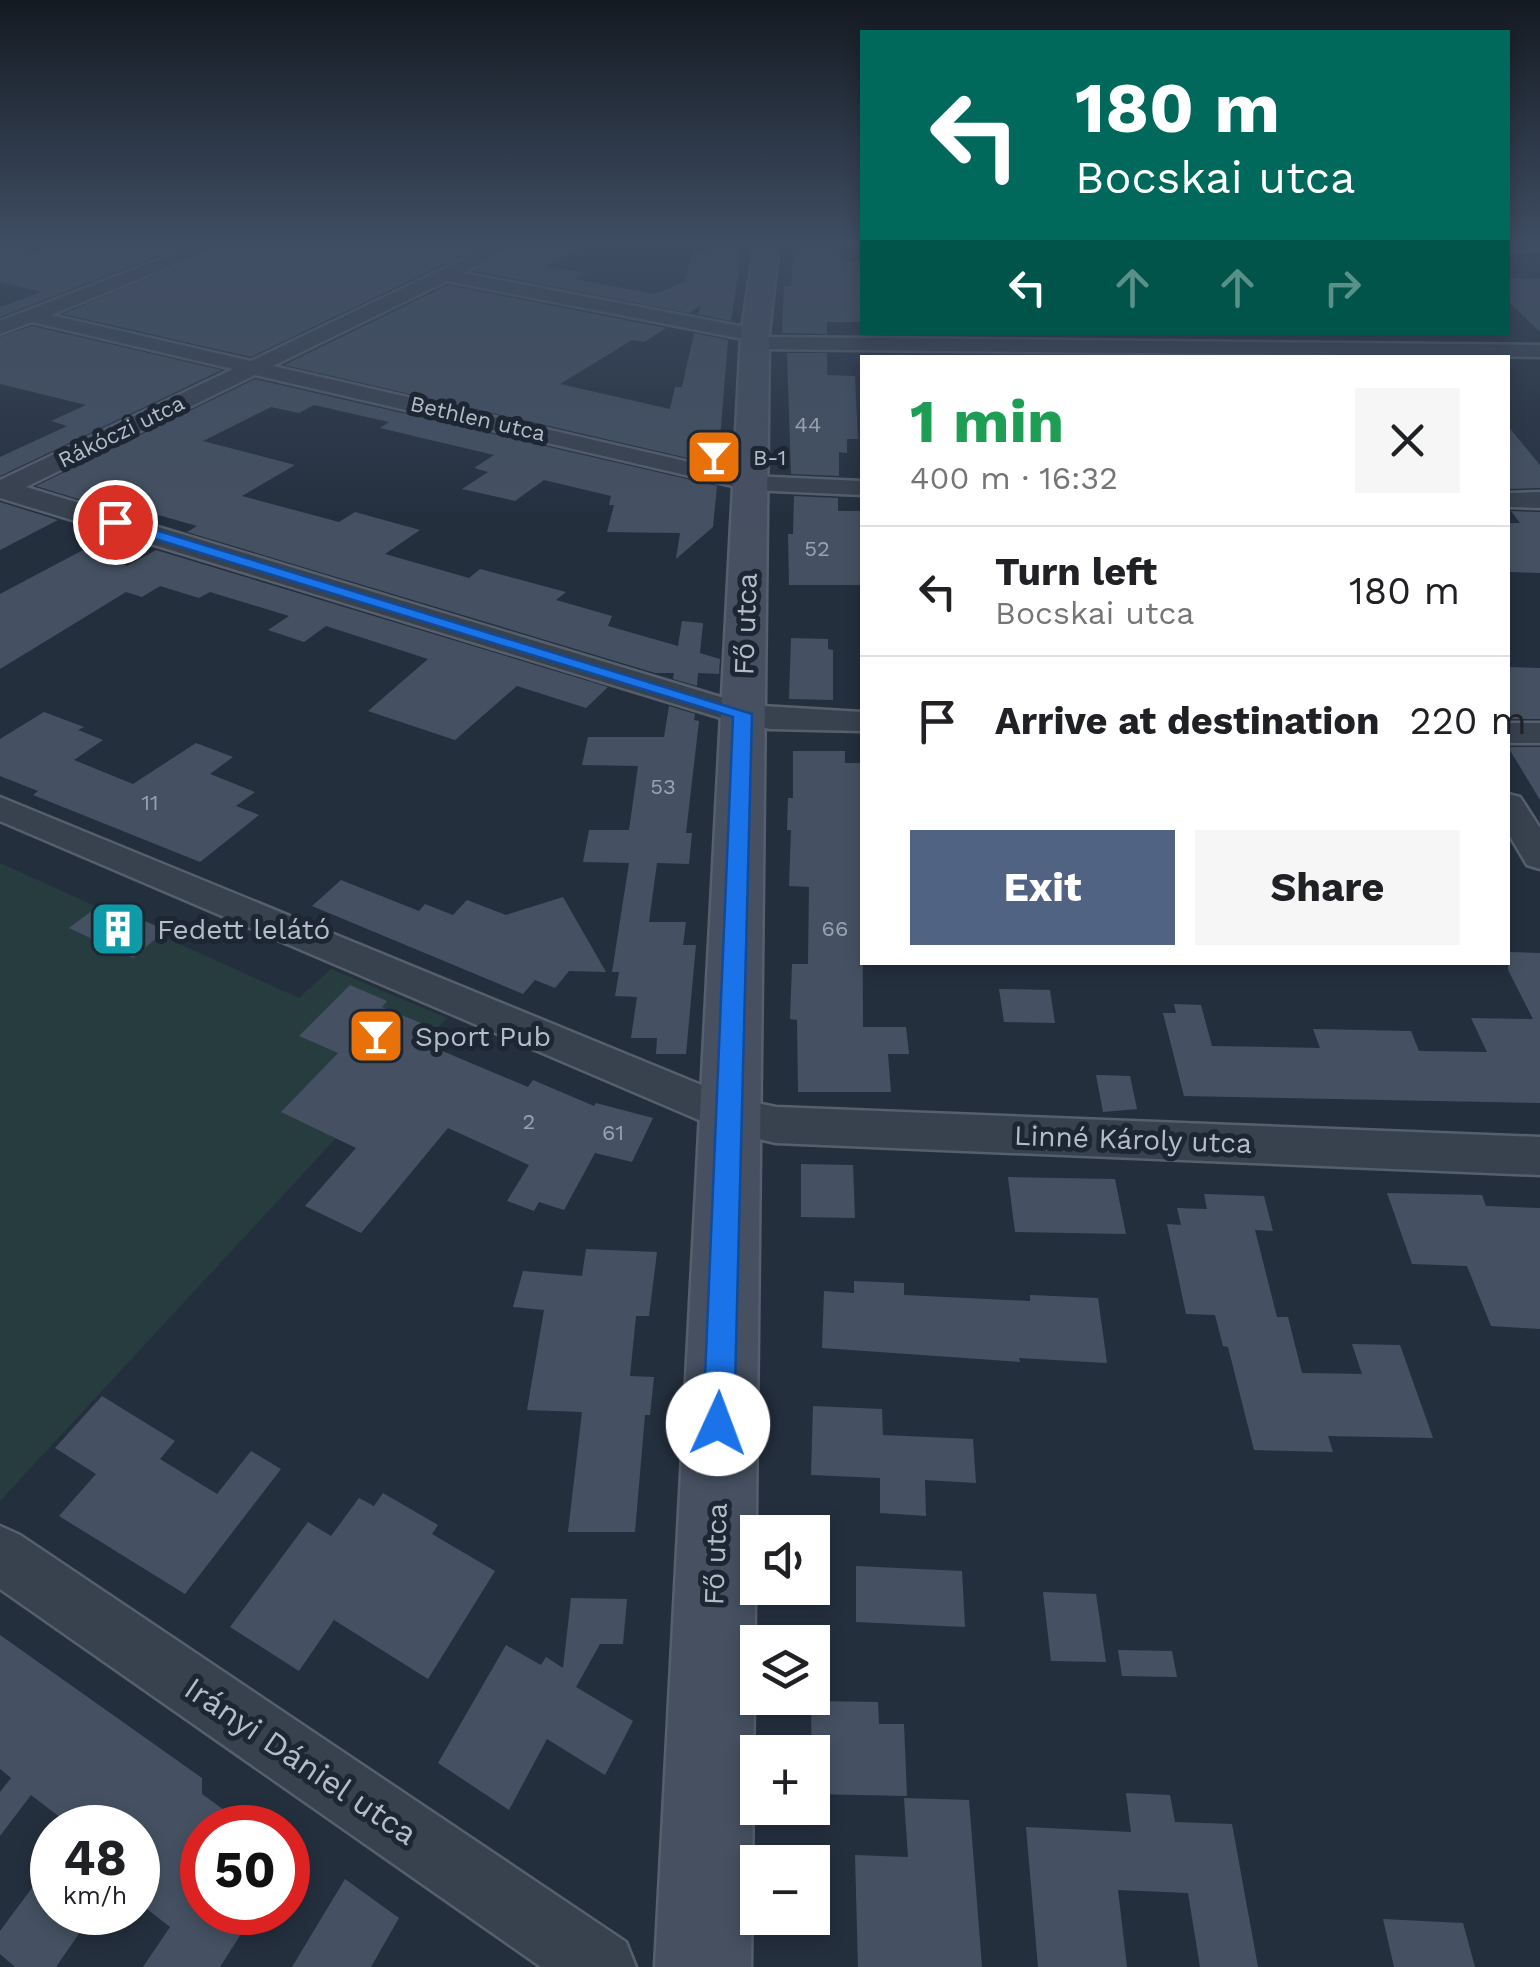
<!DOCTYPE html>
<html lang="en">
<head>
<meta charset="utf-8">
<style>
	body { margin:0; font-family:"Work Sans",sans-serif; background:#f6f6f6; color:#202124; height:100vh; display:flex; flex-direction:column; font-size:38px; white-space:nowrap }
	* { box-sizing:border-box; margin:0 }
	p { font-size:32px; color:#757577 }
	.icon { flex:none; width:55px; height:55px; fill:none; stroke:currentColor; stroke-width:2; stroke-linecap:round; stroke-linejoin:round }
	.map { position:relative; flex:1; overflow:hidden }
	.panel { position:absolute; left:860px; top:355px; width:650px; height:610px; display:flex; flex-direction:column; background:#fff; border-radius:0px; box-shadow:0 5px 15px #0003 }
	.panel>* { flex:none }
	.hud { position:absolute; left:860px; top:30px; width:650px; height:305px; border-radius:0px; box-shadow:0 5px 15px #0003; background:#00695c; color:#fff; overflow:hidden }
	.controls { position:absolute; left:740px; top:1515px; display:grid; gap:20px }
	.controls a { display:grid; place-items:center; width:90px; height:90px; border-radius:0px; background:#fff; box-shadow:0 5px 15px #0003; font-size:50px }
	.speed { position:absolute; left:30px; top:1805px; display:flex; gap:20px; font-size:50px; font-weight:700; text-align:center }
	.speed>* { display:grid; place-content:center; width:130px; height:130px; border-radius:50%; background:#fff; box-shadow:0 5px 15px #0003; line-height:1 }
	.speed small { font-size:25px; font-weight:400 }
	.speed .limit { border:15px solid #d22; background:#fff; color:#111 }
	.pin { position:absolute; display:grid; place-items:center; width:85px; height:85px; color:#fff; margin:-42px; border:5px solid #fff; border-radius:50%; box-shadow:0 2px 10px #0007 }
	.me { position:absolute; width:110px; margin:-55px; rotate:2deg; stroke-linejoin:round; filter:drop-shadow(0 0 8px #0008) }
	.turn { display:flex; align-items:center; gap:35px; height:210px; padding:0 50px; font-size:45px }
	.turn .icon { width:130px; height:130px; stroke-width:2.5 }
	.turn b { display:block; font-size:70px; line-height:85px }
	.lanes { display:flex; align-items:center; height:95px; padding:0 50px; background:#0003; justify-content:center; gap:50px; direction:ltr }
	.lanes .off { opacity:.35 }
	.round { display:grid; place-items:center; flex:none; width:105px; height:105px; border-radius:0px; background:#f6f6f6 }
	.overview { display:flex; align-items:center; justify-content:space-between; height:170px; padding:0 50px }
	h1 { font-size:60px; font-weight:700; line-height:75px; color:#1e9e55 }
	.button { display:flex; gap:20px; margin-top:auto; padding:20px 50px }
	.button a { flex:1; height:115px; border-radius:0px; background:#506383; color:#fff; font-size:40px; font-weight:700; line-height:115px; text-align:center }
	.button a+a { background:#f6f6f6; color:#202124 }
	ul { padding:0; list-style:none }
	li { display:flex; align-items:center; gap:30px; height:130px; padding:0 50px; border-top:2px solid #e0e0e0 }
	li div { flex:1 }
	li b { display:block; font-size:38px }
	li em { font-style:normal }
	.map>svg:first-child { display:block }
	.green { fill:#263c3f }
	.building { fill:#455162 }
	.lines { fill:none; stroke-linecap:round; stroke-linejoin:round }
	.street-casing { stroke:#565f6c; stroke-width:5 }
	.secondary-casing { stroke:#565f6c; stroke-width:5 }
	.street { fill:#38414e; fill-rule:evenodd }
	.secondary { fill:#465061; fill-rule:evenodd }
	.route { fill:#1a73e8; stroke:#114b97; stroke-width:2.5 }
	.labels { text-anchor:middle; stroke-width:10; stroke-linejoin:round; paint-order:stroke }
	.far-street-label { font-size:22px; fill:#b4bcc9; stroke:#1d2633 }
	.number-label { font-size:22px; fill:#98a1af }
	.far-poi-label { font-size:22px; fill:#b4bcc9; stroke:#1d2633; text-anchor:start }
	.street-label { font-size:28px; fill:#b4bcc9; stroke:#1d2633 }
	.poi-label { font-size:28px; fill:#b4bcc9; stroke:#1d2633; text-anchor:start }
	.near-street-label { font-size:32px; fill:#b4bcc9; stroke:#1d2633 }
</style>
</head>
<body>
<div class="map">
<svg width="1540" height="1967" viewBox="0 0 1540 1967">
	<rect width="100%" height="100%" fill="#242f3e"/>
	<path class="green" d="M0,863L299,998L331,969L447,1018L0,1501Z"/>
	<path class="building" d="M40,242H194L0,317V307L41,292L0,282V243L39,252Z
		M233,242H490L251,357L63,314Z
		M525,242H592L545,266L586,273L575,279L654,294L684,282L692,252H707L710,242H743L731,321L698,314L701,305L689,313L474,271Z
		M794,243L838,244L839,261H862V322H827V334L782,333L784,286H791Z
		M1508,278L1540,279V332L1508,301Z
		M448,285L666,328L644,342L632,340L560,384L670,409L675,387H682L694,333L728,340L718,465L284,365Z
		M32,326L222,370L0,476V457L67,426L51,421L86,405L0,384V337Z
		M787,353H827V375L855,376L858,439H847V453L839,452V476L791,474Z
		M255,379L717,486L713,527L676,559L680,533L607,532L614,505H609L611,496L544,480L515,501L462,489L488,472L474,468L494,455L380,428L389,422L314,405L299,413L271,407L203,441L295,465L242,496L339,522L355,512L420,530L385,554L469,578L480,569L566,592L556,600L612,616L608,626L678,646L682,621L703,623L700,653L720,659L719,674L698,673L697,686L673,679L674,673H655L187,532L197,526L113,502L97,499L91,503L36,486Z
		M1508,426L1540,465V488L1508,489Z
		M794,496L838,498V511H862V585H789L788,534H793Z
		M0,502L58,520L0,550Z
		M1511,511L1540,512V573L1508,572V523H1520Z
		M83,550L127,566L156,550L608,687L586,708L517,686L455,740L368,711L428,659L326,626L304,642L268,630L289,616L210,592L199,598L160,586L142,597L126,592L0,669V594Z
		M791,638L828,639V649L833,650V700L789,699Z
		M1508,667L1540,668V719H1508Z
		M669,706L695,714L694,720L699,721L686,833H692L689,864L657,863L649,922H686L683,945H696L686,1054H656L657,1038H631L637,997L615,996L619,972H612L629,863L583,862L589,830H629L638,766L582,765L588,737H664Z
		M44,712L84,727L78,730L103,740L74,760L133,784L196,743L233,757L210,774L255,792L236,806L259,815L200,862L33,795L38,791L0,776V739Z
		M1508,747H1540V800Z
		M793,751H845V763H862L863,1027H906L909,1054H888L891,1092H798L797,1020L790,1019L792,964H808L809,887L789,886L791,830H787L788,798H793Z
		M341,880L419,911L425,904L453,915L467,900L506,915L563,897L606,972L569,971L555,988L535,980L523,994L312,906Z
		M102,903L166,930L133,958L69,928Z
		M1508,952L1540,953V1103L1184,1096L1163,1013H1176L1174,1004L1201,1005L1212,1046L1320,1048L1313,1029L1411,1031L1419,1051L1487,1052L1471,1018L1533,1019L1508,970Z
		M350,985L387,1001L382,1007L433,1028L421,1042L528,1087L533,1080L594,1106L596,1103L653,1118L632,1162L595,1153L564,1210L539,1202L534,1211L507,1201L529,1165L448,1128L361,1233L305,1206L356,1148L281,1112L338,1053L299,1036Z
		M999,989L1050,990L1055,1023L1004,1022Z
		M1096,1075L1130,1076L1137,1109L1103,1112Z
		M801,1164L853,1165L855,1218L801,1217Z
		M1008,1177L1115,1179L1126,1234L1015,1232Z
		M1387,1193L1482,1195L1486,1206L1540,1208V1329L1491,1326L1467,1266L1412,1264Z
		M1204,1194L1264,1196L1273,1231L1255,1230L1277,1317H1288L1302,1373L1362,1374L1352,1344L1400,1345L1433,1438L1328,1436L1333,1452L1254,1450L1228,1347L1223,1346L1215,1315L1186,1314L1167,1224L1181,1225L1177,1208L1207,1209Z
		M586,1249L657,1252L649,1316H636L630,1376L654,1377L650,1415H645L635,1532H568L582,1412L527,1410L544,1310L513,1307L523,1271L582,1276Z
		M854,1281L904,1283V1295L1030,1301V1295L1098,1298L1107,1363L1019,1358L1020,1362L822,1348L824,1291L854,1293Z
		M102,1396L175,1441L160,1459L217,1494L251,1451L281,1469L185,1594L59,1516L96,1474L55,1448Z
		M813,1406L882,1409L883,1435L973,1439L976,1483L925,1480L926,1516L880,1513V1478L811,1475Z
		M383,1493L438,1525L432,1534L495,1571L428,1679L334,1620L299,1671L230,1627L308,1522L331,1536L359,1498L374,1506Z
		M856,1566L962,1571L965,1627L856,1622Z
		M1043,1592L1096,1594L1106,1662L1051,1661Z
		M571,1598L627,1599L623,1644H600L576,1687L633,1721L605,1775L547,1739L509,1810L438,1763L506,1645L541,1665L546,1657L563,1668Z
		M0,1635L202,1778V1794L249,1828H202V1912H255L220,1967H143L170,1927L138,1902V1828H74L31,1795L0,1836V1792L11,1778L0,1769Z
		M1118,1650L1172,1651L1177,1677L1122,1676Z
		M811,1701L878,1702L879,1724H904L907,1796L812,1794Z
		M1126,1793L1170,1795L1175,1822L1232,1824L1258,1967H1200L1188,1893L1118,1890L1127,1967H1038L1026,1827L1131,1832Z
		M904,1798L969,1800L982,1967H858L855,1855L908,1857Z
		M52,1861V1912H94L56,1967H15L0,1954V1931Z
		M345,1879L399,1918L371,1967H292Z
		M1383,1919L1463,1923L1475,1967H1394Z"/>
	<g class="lines">
		<g class="street-casing">
			<path id="street" d="M204,242H229L51,315L251,361L499,242H522L463,273L755,329L762,331L764,337L1540,345V357L756,349L749,347L748,340L447,281L273,366L750,476L862,481V495L750,490L255,375L26,487L747,705L862,712V731L770,729L731,721L0,498V480L233,369L32,322L0,334V321Z
				M1508,242H1540V250H1508Z
				M1540,492V508L1508,507V493Z
				M1508,723H1540V743H1508Z
				M1508,794L1520,797L1540,828V869L1527,865L1508,833Z
				M0,797L733,1098L776,1107L1540,1137V1175L776,1143L727,1132L0,821Z
				M0,1526L20,1535L626,1942L636,1967H541L0,1589Z"/>
		</g>
		<g class="secondary-casing">
			<path id="secondary" d="M755,242H779L769,335L751,1967H655L741,335Z"/>
		</g>
		<use href="#street" class="street"/>
		<use href="#secondary" class="secondary"/>
	</g>
	<linearGradient id="sky" x2="0" y2="1"><stop stop-color="#141a22"/><stop offset="0.47" stop-color="#3f4d63"/><stop offset="1" stop-color="#3f4d63" stop-opacity="0"/></linearGradient>
	<rect width="1540" height="517" fill="url(#sky)"/>
	<path class="route" d="M110,519H120L752,714L734,1424L729,1435L718,1439L708,1435L703,1424L733,717L110,525Z"/>
	<defs>
		<g id="bar-square" transform="scale(2.875)"><rect x="-9" y="-9" width="18" height="18" rx="4" fill="#e8710a" stroke="#1d2633"/><path d="M-6-5H6L.8 .8V4.5H3.5V6h-7V4.5H-.8V.8Z" fill="#fff"/></g>
		<g id="building-square" transform="scale(2.875)"><rect x="-9" y="-9" width="18" height="18" rx="4" fill="#0f9aa8" stroke="#1d2633"/><path d="M-4-6H4V6H1V3H-1V6H-4ZM-2.5-4.3h1.7v1.8h-1.7ZM.8-4.3h1.7v1.8H.8ZM-2.5-1h1.7V.8h-1.7ZM.8-1h1.7V.8H.8Z" fill="#fff"/></g>
	</defs>
	<g fill-rule="evenodd">
		<use href="#bar-square" x="714" y="457"/>
		<use href="#building-square" x="118" y="929"/>
		<use href="#bar-square" x="376" y="1036"/>
	</g>
	<g class="labels">
		<g class="far-street-label">
			<text transform="translate(478 418) rotate(13)" y="8">Bethlen utca</text>
			<text transform="translate(121 431) rotate(-26)" y="8">Rákóczi utca</text>
		</g>
		<g class="number-label">
			<text x="808" y="432">44</text>
			<text x="817" y="556">52</text>
			<text x="663" y="794">53</text>
			<text x="150" y="810">11</text>
			<text x="835" y="936">66</text>
			<text x="529" y="1129">2</text>
			<text x="613" y="1140">61</text>
		</g>
		<g class="far-poi-label">
			<text x="753" y="465">B-1</text>
		</g>
		<g class="street-label">
			<text transform="translate(745 624) rotate(-88)" y="10">Fő utca</text>
			<text transform="translate(1133 1139) rotate(2)" y="10">Linné Károly utca</text>
			<text transform="translate(715 1554) rotate(-88)" y="10">Fő utca</text>
		</g>
		<g class="poi-label">
			<text x="157" y="939">Fedett lelátó</text>
			<text x="415" y="1046">Sport Pub</text>
		</g>
		<g class="near-street-label">
			<text transform="translate(301 1761) rotate(34)" y="11">Irányi Dániel utca</text>
		</g>
	</g>
</svg>
<div class="controls">
<a><svg class="icon" aria-label="sound" viewBox="0 0 24 24"><path d="M4 9h4l5-4v14l-5-4H4zM17 9q2 3 0 6"/></svg></a>
<a><svg class="icon" aria-label="layers" viewBox="0 0 24 24"><path d="M12 4l9 5-9 5-9-5zM3 14l9 5 9-5"/></svg></a>
<a>+</a>
<a>−</a>
</div>
<div class="speed"><div>48<small>km/h</small></div><div class="limit">50</div></div>
<div class="pin" style="left:115px;top:522px;background:#d93025"><svg class="icon" aria-label="arrive" viewBox="0 0 24 24"><path d="M6 21V4h12l-3 4 3 4H6"/></svg></div>
<svg class="me" style="left:718px;top:1424px" viewBox="-20 -20 40 40"><circle r="19" fill="#fff"/><path d="M0-13L10 11 0 6-10 11z" fill="#1a73e8"/></svg>
<div class="hud">
<div class="turn"><svg class="icon" aria-label="left" viewBox="0 0 24 24"><path d="M17 20v-9H6M10 6l-5 5 5 5"/></svg><div><b>180 m</b>Bocskai utca</div></div>
<div class="lanes"><svg class="icon" aria-label="left" viewBox="0 0 24 24"><path d="M17 20v-9H6M10 6l-5 5 5 5"/></svg><svg class="icon off" aria-label="ahead" viewBox="0 0 24 24"><path d="M12 20V5M6 11l6-6 6 6"/></svg><svg class="icon off" aria-label="ahead" viewBox="0 0 24 24"><path d="M12 20V5M6 11l6-6 6 6"/></svg><svg class="icon off" aria-label="right" viewBox="0 0 24 24"><path d="M7 20v-9h11M14 6l5 5-5 5"/></svg></div>
</div>
<section class="panel">
<div class="overview"><div><h1>1 min</h1><p>400 m · 16:32</p></div><a class="round"><svg class="icon" aria-label="close" viewBox="0 0 24 24"><path d="M6 6l12 12M18 6L6 18"/></svg></a></div>
<ul>
<li><svg class="icon" aria-label="left" viewBox="0 0 24 24"><path d="M17 20v-9H6M10 6l-5 5 5 5"/></svg><div><b>Turn left</b><p>Bocskai utca</p></div><em>180 m</em></li>
<li><svg class="icon" aria-label="arrive" viewBox="0 0 24 24"><path d="M6 21V4h12l-3 4 3 4H6"/></svg><div><b>Arrive at destination</b></div><em>220 m</em></li>
</ul>
<div class="button"><a>Exit</a><a>Share</a></div>
</section>
</div>
</body>
</html>
